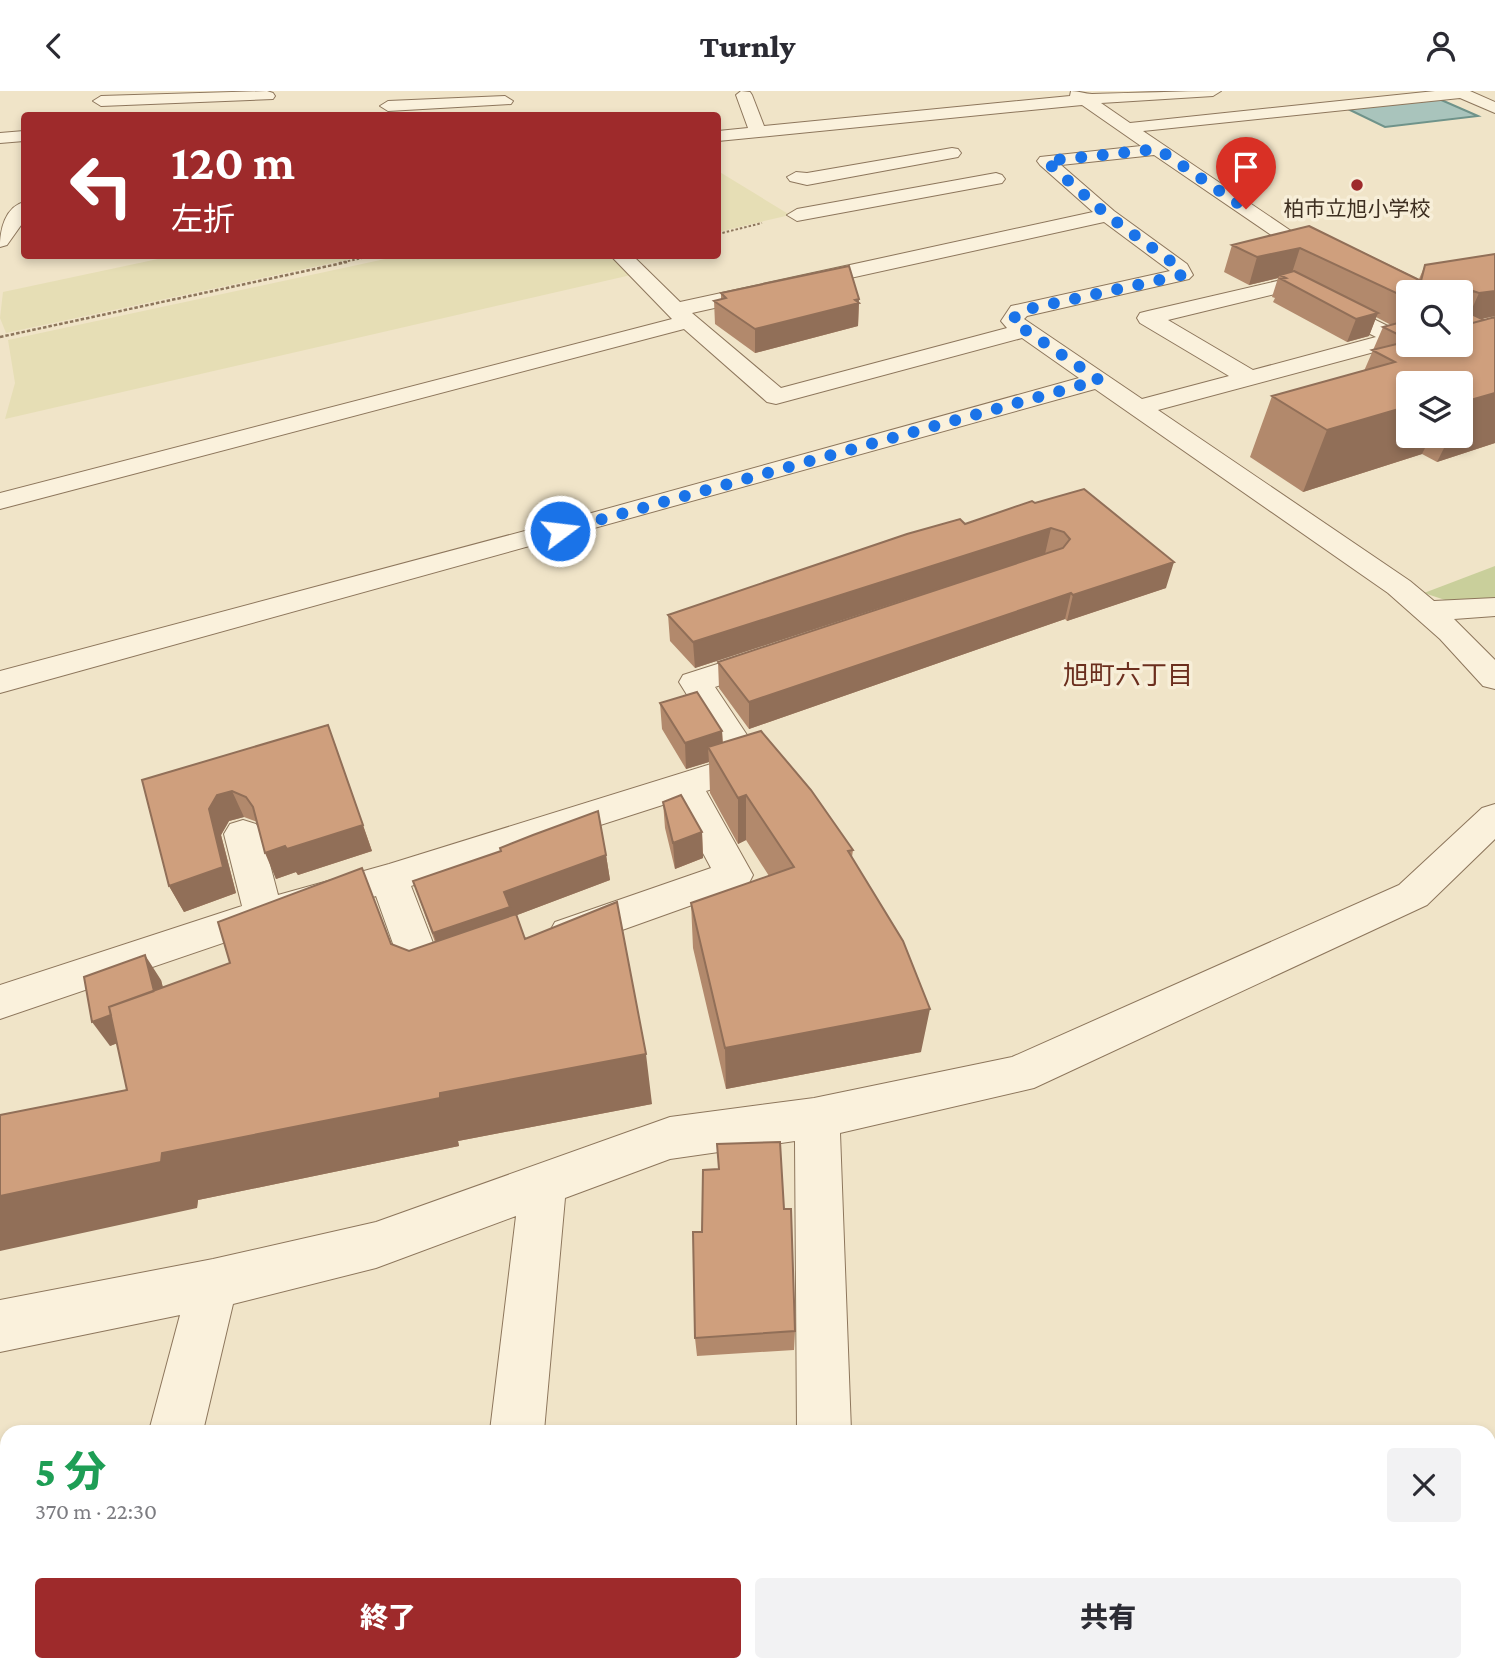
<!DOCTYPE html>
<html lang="ja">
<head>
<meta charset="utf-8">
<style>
	body { margin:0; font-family:"Crimson Pro","Noto Sans JP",serif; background:#f2f2f3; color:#2b2b33; height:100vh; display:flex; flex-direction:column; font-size:26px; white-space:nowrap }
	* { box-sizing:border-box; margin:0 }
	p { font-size:23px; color:#7c7c81 }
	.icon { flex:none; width:38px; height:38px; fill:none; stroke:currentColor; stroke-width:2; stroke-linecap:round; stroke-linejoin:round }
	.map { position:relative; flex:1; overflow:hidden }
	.sheet { position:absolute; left:0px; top:1334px; width:1496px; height:247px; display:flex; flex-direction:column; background:#fff; border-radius:21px 21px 0 0; box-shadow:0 4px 10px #0003 }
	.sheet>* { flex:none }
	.guide { position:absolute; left:21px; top:21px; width:700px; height:147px; border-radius:7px; box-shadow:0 4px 10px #0003; background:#9e2a2b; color:#fff; overflow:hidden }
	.tools { position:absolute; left:1396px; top:189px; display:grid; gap:14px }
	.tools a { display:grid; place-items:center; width:77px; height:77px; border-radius:7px; background:#fff; box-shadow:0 4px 10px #0003; font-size:35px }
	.pin { position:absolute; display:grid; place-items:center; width:60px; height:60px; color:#fff; margin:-72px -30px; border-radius:50% 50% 50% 0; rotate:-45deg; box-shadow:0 0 7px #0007 }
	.pin .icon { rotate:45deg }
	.me { position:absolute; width:77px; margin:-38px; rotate:75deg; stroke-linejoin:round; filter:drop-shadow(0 0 5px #0008) }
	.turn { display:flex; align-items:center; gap:24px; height:147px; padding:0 35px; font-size:32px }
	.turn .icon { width:91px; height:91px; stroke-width:2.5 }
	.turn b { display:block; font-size:49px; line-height:60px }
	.round { display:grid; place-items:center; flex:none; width:74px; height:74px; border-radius:7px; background:#f2f2f3 }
	.headline { display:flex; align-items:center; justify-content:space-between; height:119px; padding:0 35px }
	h1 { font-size:42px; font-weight:800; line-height:52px; color:#1e9e55 }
	.primary-button { display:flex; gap:14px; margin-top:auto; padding:14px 35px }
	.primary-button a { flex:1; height:80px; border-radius:7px; background:#9e2a2b; color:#fff; font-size:28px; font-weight:800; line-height:80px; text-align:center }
	.primary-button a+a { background:#f2f2f3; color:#2b2b33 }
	header { display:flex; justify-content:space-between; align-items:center; height:91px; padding:0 35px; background:#fff; font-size:32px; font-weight:800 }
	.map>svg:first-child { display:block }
	.farmland { fill:#e6deb5 }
	.green { fill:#c9cf9b }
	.water { fill:#a9c4bc; stroke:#6f938a; stroke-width:2 }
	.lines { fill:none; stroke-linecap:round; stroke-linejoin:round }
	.minor-casing { stroke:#8d765c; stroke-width:2 }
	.path-far1 { stroke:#8d765c; stroke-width:2; stroke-dasharray:2.5 2; stroke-linecap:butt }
	.path { stroke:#8d765c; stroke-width:2.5; stroke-dasharray:3.5 2; stroke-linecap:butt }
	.minor { fill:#faf1dc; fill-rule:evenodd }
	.wall { fill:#b2896c; fill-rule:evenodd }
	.shaded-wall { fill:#916f58 }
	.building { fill:#cf9f7d; stroke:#916f58; stroke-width:2 }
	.route { stroke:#1a73e8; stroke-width:12; stroke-dasharray:0 21.6 }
	.poi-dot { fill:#9e2a2b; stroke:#f7eed8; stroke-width:2.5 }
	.labels { text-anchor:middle; stroke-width:7; stroke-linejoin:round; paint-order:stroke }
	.far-poi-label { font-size:21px; fill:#3d2e20; stroke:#f7eed8 }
	.neighbourhood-label { font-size:26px; fill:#6b2e1e; stroke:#f7eed8 }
</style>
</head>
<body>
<header><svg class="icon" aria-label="back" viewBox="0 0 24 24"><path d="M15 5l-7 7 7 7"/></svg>Turnly<svg class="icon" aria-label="person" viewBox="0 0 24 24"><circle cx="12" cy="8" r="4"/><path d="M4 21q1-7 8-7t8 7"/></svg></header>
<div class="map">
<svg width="1495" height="1580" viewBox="0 0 1495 1580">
	<rect width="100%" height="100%" fill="#f0e4c8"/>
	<path class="farmland" d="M718,80L790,124L718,141Z
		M172,165V164L365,165L6,242L0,227L3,201Z
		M399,165H612L631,184L5,328L15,292L8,249Z"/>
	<path class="green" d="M1495,475V509L1454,512L1424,502Z"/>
	<path class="water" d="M1439,8L1478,25L1385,36L1348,18Z"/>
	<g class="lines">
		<g class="minor-casing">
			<path id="minor" d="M267,0L273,2L275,5L273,8L101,15L93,10L101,5Z
				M1071,0C1079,0 1085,3 1092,3C1135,2 1178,0 1221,0L1213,5L1101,12L1130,32L1435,0H1470L1495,11V22L1460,7L1143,40L1297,144L1329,156L1411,201H1409V215L1315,164L1283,152L1154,64L1061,74L1114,120L1187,173L1193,184L1189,188L1027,225L1024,228L1142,308L1229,285L1140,232L1137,227L1140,222L1148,220L1290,187L1404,243L1407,248L1404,253L1158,319L1410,490L1434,510L1495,507V525L1454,528L1495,569V598L1483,595L1440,548L1388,502L1095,298L0,602V580L577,426L1079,287L1022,247L776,313L767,311L684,238L0,418V402L672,228L610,164H632L680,211L1093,121L1040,74L1037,70L1040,66L1141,55L1082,14L718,50V40L748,37L736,4L741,0L750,1L752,4L764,35L1070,5ZM1104,131L1170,180L1011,215L1001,230L1007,237L781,297L692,222ZM1287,200L1376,246L1253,279L1168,229Z
				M505,5L513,10L511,13L388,20L380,15L388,10Z
				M24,40V50L0,52V42Z
				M952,57L958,58L961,62L958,66L807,94L790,90L787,86L796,81L807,82Z
				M996,82L1002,84L1005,88L1002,92L797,130L787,124L797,118Z
				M24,111V130L7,154L0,156C0,139 5,116 24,111Z
				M767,557L778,560L783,567L778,574L715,596L767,674L761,683L706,700L753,784L748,794L569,858L555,853L549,842L555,831L711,777L675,710L411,795L440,870L458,874L464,886L458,898L428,909L413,904L407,892L376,805L270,836L0,928V894L242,815L224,743L230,733L243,729L256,733L262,743L278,804L389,773L727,668L679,591L683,584Z
				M1495,713V748L1427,814L1034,997L840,1042L851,1340H797L795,1050L670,1068L565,1107L544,1340H490L516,1125L376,1177L233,1213L203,1340H149L180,1224L0,1261V1209L213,1168L376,1131L670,1026L814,1007L1012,966L1399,794L1482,717Z
				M86,1573H147V1580H85Z
				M462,1573H523V1580H461Z
				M800,1573H860L861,1580H799Z"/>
		</g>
		<path class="path-far1" d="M718,143L762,132
			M339,172L377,164"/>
		<path class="path" d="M0,246L347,171"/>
		<use href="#minor" class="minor"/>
	</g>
	<path class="wall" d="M1309,135L1419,188L1425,174L1495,163V225L1482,228L1495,352L1437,371L1422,363L1303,401L1250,366L1272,305L1364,280L1383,236L1391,234L1376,226L1369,245L1347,251L1273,211L1275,207L1272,206L1278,187L1249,194L1224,181L1232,154ZM1409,201L1461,254H1409ZM1409,292H1461V345H1409Z
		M721,202L859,212L858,235L755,262L715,233L714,210L721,208Z
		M1032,410L1166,497L1067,530L1065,528L749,638L719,597L718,571L1045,463L695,577L670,550L668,524L965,433Z
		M660,612L722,640L723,652L853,759L852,766L921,961L726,998L693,857L691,812L769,785L746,749L738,753L710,702L709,671L686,678L662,638Z
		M328,634L372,760L298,784L296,781L276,788L257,731L244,726L229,730L221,744L236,802L184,821L169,795L142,689Z
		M663,711L702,741L703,767L675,778L665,737Z
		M606,764L610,789L517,824L525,848L652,1013L458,1050L459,1055L198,1109L197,1117L127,999L117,952L110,955L161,889L163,897L391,853L409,860L435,851L413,790Z
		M784,1118L795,1240L794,1259L697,1265L695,1247L702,1141Z"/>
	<path class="shaded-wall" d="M1300,157L1291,185L1280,184L1278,187L1249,194L1257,166Z
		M1473,200L1461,227V205Z
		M1495,200V225L1466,231L1479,202Z
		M859,208L858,235L755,262V238Z
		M1378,222L1369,245L1347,251L1356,228Z
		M1495,302V352L1437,371L1450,345H1461V321L1467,310Z
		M1409,315V345H1431L1422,363L1303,401L1327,339Z
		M1051,437L1045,463L695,577L693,551Z
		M1174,471L1166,497L1067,530L1073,504Z
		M1071,502L1065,528L749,638V611Z
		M328,634L372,760L298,784L296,781L276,788L265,762L285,755Z
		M722,640L723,667L708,656L709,671L686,678L685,652Z
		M232,700L244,726L229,730L221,744L236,802L184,821L169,795L209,718L217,704Z
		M746,704V749L738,753V707Z
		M702,741L703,767L675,778L673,752Z
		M606,764L610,789L512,826L442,868L433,842L504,801Z
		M145,864L161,889L172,931L110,955L92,931Z
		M930,918L921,961L726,998L725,957Z
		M646,963L652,1013L458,1050L459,1055L198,1109L197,1117L0,1160V1105L162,1062L440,1002Z"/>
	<path class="building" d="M1309,135L1421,190L1425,174L1495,163V200L1479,202L1473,200L1471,204L1461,205V201H1409V208L1300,157L1257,166L1232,154Z
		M849,175L859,208L855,209L859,212L755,238L714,210L726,207L721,202Z
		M1294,180L1378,222L1356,228L1281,188L1286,187L1280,184Z
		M1461,218L1484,229L1461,235Z
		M1495,226V302L1467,310L1461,307V292H1409V315L1327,339L1272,305L1395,271L1372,259L1409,250V254H1461V235Z
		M1409,229V249L1383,236Z
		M1084,398L1174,471L1073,504L1071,502L749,611L718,571L1063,457L1070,448L1064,441L1051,437L693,551L668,524L907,443L960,428L965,433L1032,410L1035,412Z
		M697,601L722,640L685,652L660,612Z
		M328,634L363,734L287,758L285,755L265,762L253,716L246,706L232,700L217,704L209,718L223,776L169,795L142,689Z
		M761,640L811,699L853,759L848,760L903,850L930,918L725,957L691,812L794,776L746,704L738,707L708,656Z
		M681,704L702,741L673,752L663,711Z
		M598,720L606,764L504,801L510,816L433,842L413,790L501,760L500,757L533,744Z
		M362,777L391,853L409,860L516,823L525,848L617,811L646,963L440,1002V1007L162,1062L161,1071L0,1105V1024L127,999L109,916L230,872L218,831Z
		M145,864L154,900L109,916L111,924L92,931L84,886Z
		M780,1051L784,1118H791L795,1240L695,1247L693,1141H702L703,1079L719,1078L717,1053Z"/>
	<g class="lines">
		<path class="route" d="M560,440L1099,289L1012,230L1019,220L1182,184L1180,177L1107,124L1046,70L1158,58L1246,118"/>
	</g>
	<circle class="poi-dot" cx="1357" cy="94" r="7"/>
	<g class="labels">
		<g class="far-poi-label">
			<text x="1357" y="125">柏市立旭小学校</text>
		</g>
		<g class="neighbourhood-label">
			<text x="1128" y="593">旭町六丁目</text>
		</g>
	</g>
</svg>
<div class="tools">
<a><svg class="icon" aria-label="search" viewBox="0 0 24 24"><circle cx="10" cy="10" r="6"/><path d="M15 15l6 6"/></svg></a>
<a><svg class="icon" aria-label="layers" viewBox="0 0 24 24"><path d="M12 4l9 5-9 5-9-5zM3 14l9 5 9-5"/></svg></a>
</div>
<div class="pin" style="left:1246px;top:118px;background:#d93025"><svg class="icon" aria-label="arrive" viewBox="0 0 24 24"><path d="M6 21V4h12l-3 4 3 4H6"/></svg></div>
<svg class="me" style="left:560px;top:440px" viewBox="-20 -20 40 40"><circle r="17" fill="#1a73e8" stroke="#fff" stroke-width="3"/><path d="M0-11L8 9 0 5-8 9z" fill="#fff"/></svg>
<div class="guide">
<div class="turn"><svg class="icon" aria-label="left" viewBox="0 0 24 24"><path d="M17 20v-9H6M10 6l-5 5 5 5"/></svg><div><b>120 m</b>左折</div></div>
</div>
<section class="sheet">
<div class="headline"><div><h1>5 分</h1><p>370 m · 22:30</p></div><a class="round"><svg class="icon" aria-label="close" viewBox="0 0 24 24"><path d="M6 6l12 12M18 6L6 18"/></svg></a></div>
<div class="primary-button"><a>終了</a><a>共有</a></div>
</section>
</div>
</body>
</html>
